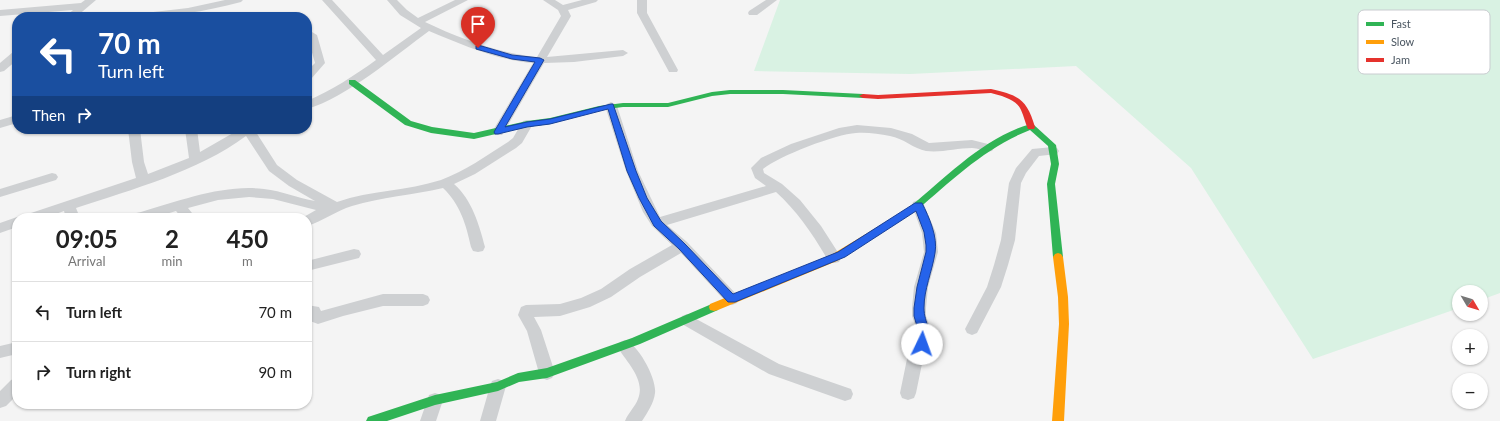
<!DOCTYPE html>
<html lang="en">
<head>
<meta charset="utf-8">
<style>
	body { margin:0; font-family:Lato,sans-serif; background:#f6f6f6; color:#222; height:100vh; display:flex; flex-direction:column; font-size:15px; white-space:nowrap }
	* { box-sizing:border-box; margin:0 }
	p { font-size:13px; color:#767676 }
	.icon { flex:none; width:22px; height:22px; fill:none; stroke:currentColor; stroke-width:2; stroke-linecap:round; stroke-linejoin:round }
	.map { position:relative; flex:1; overflow:hidden }
	.side { position:absolute; left:12px; top:213px; width:300px; height:196px; display:flex; flex-direction:column; background:#fff; border-radius:16px; box-shadow:0 1px 3px #0004 }
	.side>* { flex:none }
	.hud { position:absolute; left:12px; top:12px; width:300px; height:122px; border-radius:16px; box-shadow:0 1px 3px #0004; background:#1a4fa0; color:#fff; overflow:hidden }
	.needle { width:26px; rotate:128deg }
	.buttons { position:absolute; left:1452px; top:285px; display:grid; gap:8px }
	.buttons a { display:grid; place-items:center; width:36px; height:36px; border-radius:50%; background:#fff; box-shadow:0 1px 3px #0004; font-size:20px }
	.pin { position:absolute; display:grid; place-items:center; width:34px; height:34px; color:#fff; margin:-41px -17px; border-radius:50% 50% 50% 0; rotate:-45deg; box-shadow:0 0 4px #0007 }
	.pin .icon { rotate:45deg }
	.me { position:absolute; width:44px; margin:-22px; rotate:3deg; stroke-linejoin:round; filter:drop-shadow(0 0 3px #0008) }
	.turn { display:flex; align-items:center; gap:14px; height:84px; padding:0 20px; font-size:18px }
	.turn .icon { width:52px; height:52px; stroke-width:2.5 }
	.turn b { display:block; font-size:28px; line-height:34px }
	.then { display:flex; align-items:center; height:38px; padding:0 20px; background:#0003; gap:8px; font-size:15px }
	.eta { display:flex; justify-content:space-evenly; align-items:center; height:68px; text-align:center }
	.eta b { font-size:24px; font-weight:700; line-height:28px }
	ul { padding:0; list-style:none }
	li { display:flex; align-items:center; gap:12px; height:60px; padding:0 20px; border-top:1px solid #e0e0e0 }
	li div { flex:1 }
	li b { display:block; font-size:15px }
	li em { font-style:normal }
	.map>svg:first-child { display:block }
	.green { fill:#d9f2e3 }
	.lines { fill:none; stroke-linecap:round; stroke-linejoin:round }
	.street { fill:#ced0d2; fill-rule:evenodd }
	.fast { fill:#30b455; fill-rule:evenodd }
	.slow { fill:#ff9f0a; fill-rule:evenodd }
	.jam { fill:#e5322d; fill-rule:evenodd }
	.route { fill:#2563eb; stroke:#184099 }
	.key { fill:#fff; stroke:#c9ccd0; stroke-width:1 }
	.key-label { font-size:11px; fill:#4a5661 }
</style>
</head>
<body>
<div class="map">
<svg width="1500" height="421" viewBox="0 0 1500 421">
	<rect width="100%" height="100%" fill="#f4f4f4"/>
	<path class="green" d="M780,0H1500V293L1481,300V292H1459V308L1313,359L1191,168L1076,66L910,74L754,71Z"/>
	<g class="lines">
		<path class="street" d="M85,0H96L76,17H65L73,10L0,16V10L81,3Z
			M225,0H243L241,2C203,12 171,17 131,17L136,14L188,8Z
			M322,0H332L383,55L421,28L400,15L387,0H397L407,10L418,18L455,0H468L425,22C461,39 498,53 537,57L561,16L558,10L543,0H555L563,5L582,0H598L596,2L568,10L571,16L547,57L623,50L628,53L623,56L574,62L544,63L504,132L502,135H494L492,132L533,63C496,60 463,45 429,31C396,55 346,98 307,109V101C332,90 354,76 376,60Z
			M637,0H647V13L678,70L677,72H669L668,70L637,13Z
			M766,0H777L757,15H749L748,13L749,11Z
			M312,32L317,35L325,63L311,79L307,80V71L315,63L307,35L308,33Z
			M17,51V60L4,71L0,72V63L13,52Z
			M611,102L615,104L617,106L638,171L660,217L766,186L755,178L751,168L761,158L791,144L839,128L857,125L891,128L912,134L929,143L972,140L992,145L994,148L992,151C985,153 979,148 972,148C957,148 941,153 926,151C914,149 903,138 890,136C879,134 867,132 856,133C836,134 779,156 763,169L764,173L782,184L800,200L821,226L839,254L841,258L839,262L834,263L829,262C814,236 798,212 776,192L667,225L687,242L737,295L739,299L737,303L732,305L727,303L681,253L640,277L611,297L590,307L560,316L534,317L541,330L555,373L552,378L547,380L542,378L539,373L527,331L518,315L521,307L526,305L560,304L581,298L601,289L630,269L672,245L652,226L643,212L626,171L605,106L607,104Z
			M17,115V123L0,128V120Z
			M527,120L531,121L533,124L522,143L516,148L475,174L454,184C472,200 479,224 485,247L483,251L478,252L473,251L471,247C466,224 460,204 443,188C413,195 381,197 352,206C336,211 323,221 307,226V218H302L316,210L273,199L249,197L218,200L188,208L196,218H182L176,211L153,218H125L127,215L141,212C180,201 223,184 264,189C282,191 298,198 315,201L289,186L269,171L246,136C197,172 133,189 76,208L80,218H66L64,211L45,218H23L25,215L136,178L132,162L128,129H140L144,162L148,174L189,158L185,129H197L200,152L240,129H254L277,165L297,180L337,202C371,190 407,191 441,180C465,171 486,156 508,142L513,138L523,121Z
			M1053,147L1057,148L1059,151L1057,154L1039,156L1026,173L1021,183L1015,240L1008,265L1001,287L977,333L972,335L967,333L965,329L987,287L994,265L1001,240L1009,183L1016,168L1032,149Z
			M52,173L56,174L58,177L56,180L0,197V189Z
			M918,200L923,202L924,205L936,233L938,252L928,287L926,308V316L932,333L923,359L916,393L914,398L908,400L902,398L900,393L907,359L918,333L912,316V308L914,287L924,252L922,233L912,205L913,202Z
			M17,217L19,218H17V227L0,233V223Z
			M354,249L359,250L361,254L359,258L307,271V261Z
			M383,294H423L428,296L430,300L428,304L423,306H383L343,316L318,324L310,321L307,317V305L319,307L321,311Z
			M687,314L779,364L851,389L853,394L851,399L845,401L769,374L682,324L680,320L682,316Z
			M625,340C638,344 657,379 655,393C654,403 647,413 642,421H625C628,413 635,407 638,399C646,379 626,362 617,346L620,342Z
			M17,342V354L0,358V346Z
			M17,378V395L6,406L0,408V391L11,380Z
			M498,379L504,381L506,386L496,421H480L490,386L492,381Z
			M435,393L441,395L443,400L436,421H420L429,395Z"/>
		<path class="fast" d="M349,80H355L411,121L432,127L474,133L527,121L550,118L599,106L623,103H668L712,92L730,90H783L863,94L867,96L863,98L783,94H730L712,96L668,107H623L599,110L550,124L527,127L474,139L431,133L405,125L349,84Z
			M1031,124L1034,125L1056,145L1059,164L1055,184L1063,257L1061,260H1055L1053,257L1047,184L1051,164L1048,146L1030,130C986,147 952,180 917,210H911L910,208L911,206C946,177 986,136 1031,124Z
			M714,303L718,304L719,307L718,310L640,344L547,378L519,382L498,391L435,405L387,421H366L368,417L435,395L497,382L518,373L547,368L632,338Z"/>
		<path class="slow" d="M914,205L918,208L917,210L837,261L718,310L714,311L710,310L709,307L710,304L831,255Z
			M1058,253L1061,254L1063,257L1068,297L1069,324L1064,421H1052L1059,324L1058,297L1053,257L1055,254Z"/>
		<path class="jam" d="M991,89C1018,95 1027,99 1035,127L1034,129H1028C1025,123 1024,116 1021,110C1016,99 1002,96 991,93L878,99L863,98L859,96L863,94L878,95Z"/>
	</g>
	<path class="route" d="M478,45L512,55L540,58L544,60L505,127L527,122L550,119L611,104H613L636,171L647,198L661,221L685,244L733,294L838,252L915,203H922C929,217 938,237 935,253C932,272 924,289 924,308C924,324 934,330 926,347L922,349L918,347L917,344L919,333L914,316V308L917,287L926,252V245L924,232L916,211L845,257L735,302H728L679,249L654,226L639,198L627,171L608,109L550,124L527,127L498,134H495L494,132L535,62L512,59L476,49V46Z"/>
	<rect x="1358" y="10" width="132" height="64" rx="6" class="key"/>
	<rect x="1366" y="22" width="18" height="4" fill="#30b455"/>
	<rect x="1366" y="40" width="18" height="4" fill="#ff9f0a"/>
	<rect x="1366" y="58" width="18" height="4" fill="#e5322d"/>
	<g class="key-label">
		<text x="1391" y="28">Fast</text>
		<text x="1391" y="46">Slow</text>
		<text x="1391" y="64">Jam</text>
	</g>
</svg>
<div class="buttons">
<a><svg class="needle" viewBox="-14 -14 28 28"><path d="M0-13l5 13h-10z" fill="#e53935"/><path d="M0 13l5-13h-10z" fill="#767676"/></svg></a>
<a>+</a>
<a>−</a>
</div>
<div class="pin" style="left:478px;top:48px;background:#d93025"><svg class="icon" aria-label="arrive" viewBox="0 0 24 24"><path d="M6 21V4h12l-3 4 3 4H6"/></svg></div>
<svg class="me" style="left:922px;top:344px" viewBox="-20 -20 40 40"><circle r="19" fill="#fff"/><path d="M0-13L10 11 0 6-10 11z" fill="#2563eb"/></svg>
<div class="hud">
<div class="turn"><svg class="icon" aria-label="left" viewBox="0 0 24 24"><path d="M17 20v-9H6M10 6l-5 5 5 5"/></svg><div><b>70 m</b>Turn left</div></div>
<div class="then">Then<svg class="icon" aria-label="right" viewBox="0 0 24 24"><path d="M7 20v-9h11M14 6l5 5-5 5"/></svg></div>
</div>
<section class="side">
<div class="eta">
<div><b>09:05</b><p>Arrival</p></div>
<div><b>2</b><p>min</p></div>
<div><b>450</b><p>m</p></div>
</div>
<ul>
<li><svg class="icon" aria-label="left" viewBox="0 0 24 24"><path d="M17 20v-9H6M10 6l-5 5 5 5"/></svg><div><b>Turn left</b></div><em>70 m</em></li>
<li><svg class="icon" aria-label="right" viewBox="0 0 24 24"><path d="M7 20v-9h11M14 6l5 5-5 5"/></svg><div><b>Turn right</b></div><em>90 m</em></li>
</ul>
</section>
</div>
</body>
</html>
